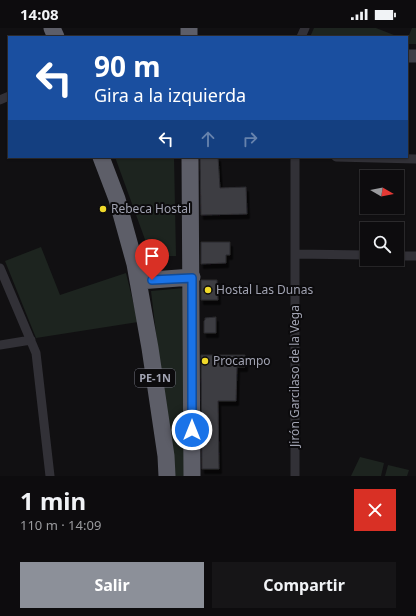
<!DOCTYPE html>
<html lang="es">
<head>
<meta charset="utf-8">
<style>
	body { margin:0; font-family:"Noto Sans",sans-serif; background:#161517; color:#f1f3f6; height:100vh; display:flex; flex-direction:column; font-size:15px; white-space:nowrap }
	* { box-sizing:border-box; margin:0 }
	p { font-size:13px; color:#9a9b9e }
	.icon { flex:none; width:22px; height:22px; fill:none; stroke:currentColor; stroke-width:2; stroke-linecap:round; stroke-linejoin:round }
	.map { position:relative; height:448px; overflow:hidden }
	.side { display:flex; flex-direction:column; background:#0d0c0e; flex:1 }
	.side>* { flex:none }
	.top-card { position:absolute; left:8px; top:8px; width:400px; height:122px; border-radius:0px; box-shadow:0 1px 3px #0004,0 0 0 1px #2d2c2e; background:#1a4fa0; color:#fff; overflow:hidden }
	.needle { width:26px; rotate:99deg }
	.controls { position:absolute; left:360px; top:142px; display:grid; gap:8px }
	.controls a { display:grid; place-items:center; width:44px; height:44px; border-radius:0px; background:#0d0c0e; box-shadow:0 1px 3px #0004,0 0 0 1px #2d2c2e; font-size:20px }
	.pin { position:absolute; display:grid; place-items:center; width:34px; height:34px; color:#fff; margin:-41px -17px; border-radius:50% 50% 50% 0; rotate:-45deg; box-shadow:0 0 4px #0007 }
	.pin .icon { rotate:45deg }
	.me { position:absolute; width:44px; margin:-22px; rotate:0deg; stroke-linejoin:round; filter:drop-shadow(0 0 3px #0008) }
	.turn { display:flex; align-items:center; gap:14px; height:84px; padding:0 20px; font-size:18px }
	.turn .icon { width:52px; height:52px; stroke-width:2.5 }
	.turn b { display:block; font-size:28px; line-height:34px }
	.lanes { display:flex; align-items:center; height:38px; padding:0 20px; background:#0003; justify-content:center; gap:20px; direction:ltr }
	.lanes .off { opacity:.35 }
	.round { display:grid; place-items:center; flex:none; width:42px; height:42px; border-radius:0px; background:#161517 }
	.headline { display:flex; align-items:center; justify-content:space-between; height:68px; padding:0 20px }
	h1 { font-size:24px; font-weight:700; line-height:30px }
	.primary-button { display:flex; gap:8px; margin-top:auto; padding:8px 20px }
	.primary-button a { flex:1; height:46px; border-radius:0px; background:#8c9099; color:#fff; font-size:16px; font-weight:700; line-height:46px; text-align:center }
	.primary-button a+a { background:#161517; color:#f1f3f6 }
	.status { display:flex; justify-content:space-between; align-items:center; height:28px; padding:0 20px; background:#0d0c0e; direction:ltr }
	.status svg { height:11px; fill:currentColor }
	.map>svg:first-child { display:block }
	.green { fill:#1d241f }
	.building { fill:#3d3d42; stroke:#2b2a2e; filter:url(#shadow) }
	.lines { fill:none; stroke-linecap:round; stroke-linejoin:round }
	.street { stroke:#323137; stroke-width:9 }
	.secondary { stroke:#3f3f47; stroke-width:13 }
	.highway { stroke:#5d5e68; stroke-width:17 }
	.route-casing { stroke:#114b97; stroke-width:10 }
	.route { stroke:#1a73e8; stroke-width:7 }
	.poi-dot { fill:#f0d92a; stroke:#0c0b0d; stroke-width:1.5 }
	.labels { text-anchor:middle; stroke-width:4; stroke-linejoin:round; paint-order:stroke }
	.shield { fill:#0c0b0d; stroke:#747580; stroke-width:1 }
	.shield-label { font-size:11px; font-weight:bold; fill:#a1a3b2 }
	.poi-label { font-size:12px; fill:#a1a3b2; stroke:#0c0b0d; text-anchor:start }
	.street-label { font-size:12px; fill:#a1a3b2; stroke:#0c0b0d }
</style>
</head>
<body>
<div class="status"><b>14:08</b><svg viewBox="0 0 49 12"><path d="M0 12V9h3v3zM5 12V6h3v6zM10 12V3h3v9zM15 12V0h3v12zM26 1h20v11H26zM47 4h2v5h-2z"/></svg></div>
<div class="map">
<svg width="416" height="448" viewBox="0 0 416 448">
	<defs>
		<filter id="shadow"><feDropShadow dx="2.5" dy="4.5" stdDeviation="0" flood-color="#0009"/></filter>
	</defs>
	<rect width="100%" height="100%" fill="#111012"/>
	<path class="green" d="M314,0H376L399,9H310Z
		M412,0H416V16H407V12Z
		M115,129H174L176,228H151Z
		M41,219L60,267L126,245L138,294L36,310L5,233Z
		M184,260L186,448H173L151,263Z
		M360,429L384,435L381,448H351Z
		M388,437L409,442L407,448H385Z"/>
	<path class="building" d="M200,129H218L220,160L246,159L247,186L201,187Z
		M201,214H230V227H226V235L201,236Z
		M201,252H217L218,272H201Z
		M216,289V305H204V293L205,292V290Z
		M201,327H245V339H237L236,373H218L219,441H202Z"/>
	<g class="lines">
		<path class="street" d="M301,9L305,0
			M0,72L9,68
			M295,129V448
			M336,129L416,131
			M295,226L367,227
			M397,228H416
			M0,240L36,325L50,448
			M0,317L31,312"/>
		<path class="secondary" d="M407,28H416"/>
		<path class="highway" d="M52,0L56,9
			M189,0V9
			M101,129L117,171L135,236L150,320L166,428L167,448
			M190,129L192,448
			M139,253L192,249"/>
	</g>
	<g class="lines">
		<g class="route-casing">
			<path id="route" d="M152,252L192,250V402"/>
		</g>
		<use href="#route" class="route"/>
	</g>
	<g class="poi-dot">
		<circle cx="103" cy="181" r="4"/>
		<circle cx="208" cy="262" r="4"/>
		<circle cx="205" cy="333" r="4"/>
	</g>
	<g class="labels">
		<rect class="shield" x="135" y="341" width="40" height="18" rx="3"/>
		<g class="shield-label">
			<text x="155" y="354">PE-1N</text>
		</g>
		<g class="poi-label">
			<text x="111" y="185">Rebeca Hostal</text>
			<text x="216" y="266">Hostal Las Dunas</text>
			<text x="213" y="337">Procampo</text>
		</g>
		<g class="street-label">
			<text transform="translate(295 348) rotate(-90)" y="4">Jirón Garcilaso de la Vega</text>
		</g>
	</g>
</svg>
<div class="controls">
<a><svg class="needle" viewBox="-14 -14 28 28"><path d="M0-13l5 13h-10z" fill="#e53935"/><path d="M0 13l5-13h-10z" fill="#9a9b9e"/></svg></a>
<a><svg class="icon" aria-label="search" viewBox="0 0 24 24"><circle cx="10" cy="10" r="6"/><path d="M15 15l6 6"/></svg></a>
</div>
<div class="pin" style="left:152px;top:252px;background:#d93025"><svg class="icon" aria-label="arrive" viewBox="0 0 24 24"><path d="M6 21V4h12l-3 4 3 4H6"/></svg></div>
<svg class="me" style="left:192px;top:402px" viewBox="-20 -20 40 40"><circle r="17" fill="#1a73e8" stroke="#fff" stroke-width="3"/><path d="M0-11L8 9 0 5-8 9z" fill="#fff"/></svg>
<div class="top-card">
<div class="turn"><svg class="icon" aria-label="left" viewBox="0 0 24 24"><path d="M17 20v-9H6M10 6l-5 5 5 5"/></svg><div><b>90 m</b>Gira a la izquierda</div></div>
<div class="lanes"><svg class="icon" aria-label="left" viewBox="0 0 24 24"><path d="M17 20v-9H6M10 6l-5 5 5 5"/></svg><svg class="icon off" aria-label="ahead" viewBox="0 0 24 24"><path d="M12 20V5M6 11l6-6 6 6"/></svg><svg class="icon off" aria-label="right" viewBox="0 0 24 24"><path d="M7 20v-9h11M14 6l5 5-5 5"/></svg></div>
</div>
</div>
<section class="side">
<div class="headline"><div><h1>1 min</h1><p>110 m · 14:09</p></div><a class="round" style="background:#d93025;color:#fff"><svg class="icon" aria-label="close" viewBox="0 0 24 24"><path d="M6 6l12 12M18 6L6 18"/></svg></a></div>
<div class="primary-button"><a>Salir</a><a>Compartir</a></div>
</section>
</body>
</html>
